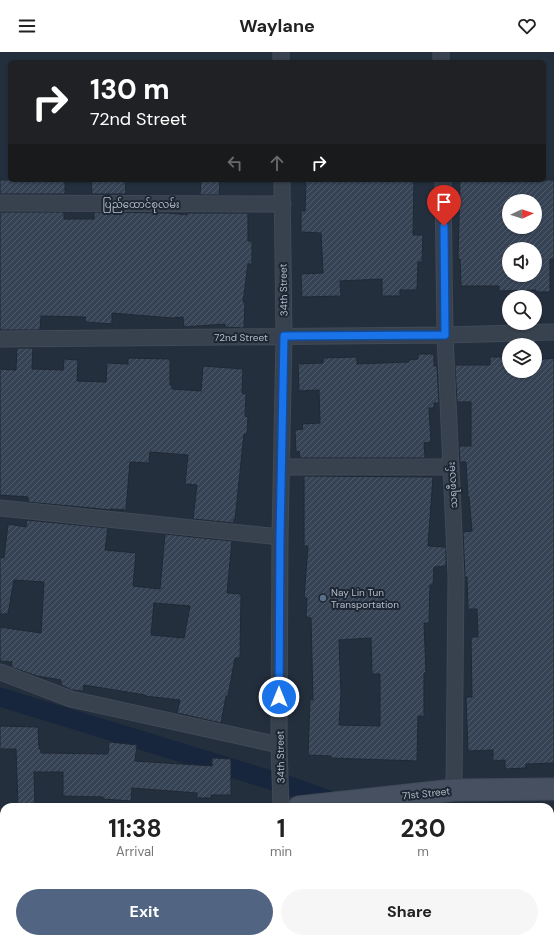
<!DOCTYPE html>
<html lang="en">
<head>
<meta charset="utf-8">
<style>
	body { margin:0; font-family:"DM Sans","Noto Sans Myanmar",sans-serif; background:#f6f6f6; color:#222; height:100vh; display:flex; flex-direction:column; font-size:15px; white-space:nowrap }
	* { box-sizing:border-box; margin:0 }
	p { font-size:13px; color:#767676 }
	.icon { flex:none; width:22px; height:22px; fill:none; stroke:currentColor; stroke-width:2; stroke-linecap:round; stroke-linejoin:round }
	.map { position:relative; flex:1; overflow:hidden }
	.details { position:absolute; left:0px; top:751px; width:554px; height:140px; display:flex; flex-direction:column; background:#fff; border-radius:12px 12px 0 0; box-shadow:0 1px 3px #0004 }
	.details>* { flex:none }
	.top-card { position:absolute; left:8px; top:8px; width:538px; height:122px; border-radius:6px; box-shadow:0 1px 3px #0004; background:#202124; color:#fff; overflow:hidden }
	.needle { width:26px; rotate:86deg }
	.fabs { position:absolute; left:502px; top:142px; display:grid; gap:8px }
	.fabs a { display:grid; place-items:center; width:40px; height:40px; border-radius:50%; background:#fff; box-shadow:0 1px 3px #0004; font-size:20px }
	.pin { position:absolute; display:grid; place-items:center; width:34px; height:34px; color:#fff; margin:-41px -17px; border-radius:50% 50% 50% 0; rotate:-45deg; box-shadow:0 0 4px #0007 }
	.pin .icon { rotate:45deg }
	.me { position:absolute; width:44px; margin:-22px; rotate:0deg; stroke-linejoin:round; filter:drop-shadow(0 0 3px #0008) }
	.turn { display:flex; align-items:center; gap:14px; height:84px; padding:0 16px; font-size:18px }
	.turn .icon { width:52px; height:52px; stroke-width:2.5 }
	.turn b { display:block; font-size:28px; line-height:34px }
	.lanes { display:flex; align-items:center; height:38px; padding:0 16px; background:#0003; justify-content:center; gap:20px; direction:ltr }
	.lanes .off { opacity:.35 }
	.eta { display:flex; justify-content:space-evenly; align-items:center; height:68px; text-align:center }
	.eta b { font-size:24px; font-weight:700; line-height:28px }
	.cta { display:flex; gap:8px; margin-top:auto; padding:8px 16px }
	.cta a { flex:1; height:46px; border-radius:24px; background:#516482; color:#fff; font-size:16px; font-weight:700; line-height:46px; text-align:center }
	.cta a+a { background:#f6f6f6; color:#222 }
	header { display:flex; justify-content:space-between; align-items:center; height:52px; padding:0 16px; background:#fff; font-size:18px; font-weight:700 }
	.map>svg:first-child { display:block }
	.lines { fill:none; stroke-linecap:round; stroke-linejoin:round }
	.canal { stroke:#17263c; stroke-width:19 }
	.building { fill:url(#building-hatch); stroke:#1f2835; fill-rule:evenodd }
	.minor-casing { stroke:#414a57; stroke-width:17 }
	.secondary-casing { stroke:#414a57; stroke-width:23 }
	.minor { stroke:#38414e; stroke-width:15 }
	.secondary { stroke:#465061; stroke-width:21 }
	.route-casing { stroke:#114b97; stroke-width:10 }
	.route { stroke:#1a73e8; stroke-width:7 }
	.service-dot { fill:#5c6f8a; stroke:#1d2633; stroke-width:1.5 }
	.labels { text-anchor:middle; stroke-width:4; stroke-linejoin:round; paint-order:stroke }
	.street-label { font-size:10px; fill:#b4bcc9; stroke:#1d2633 }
	.poi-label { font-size:10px; fill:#b4bcc9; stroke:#1d2633; text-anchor:start }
</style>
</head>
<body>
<header><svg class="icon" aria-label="menu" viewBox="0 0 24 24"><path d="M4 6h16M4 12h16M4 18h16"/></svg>Waylane<svg class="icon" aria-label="heart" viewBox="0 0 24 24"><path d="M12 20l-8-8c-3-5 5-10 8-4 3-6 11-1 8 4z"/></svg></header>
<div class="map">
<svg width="554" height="891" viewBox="0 0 554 891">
	<defs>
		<pattern id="building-hatch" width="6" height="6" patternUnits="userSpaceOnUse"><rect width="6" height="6" fill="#364354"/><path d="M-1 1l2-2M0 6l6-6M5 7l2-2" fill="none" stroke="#515c6b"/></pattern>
	</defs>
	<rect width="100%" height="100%" fill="#242f3e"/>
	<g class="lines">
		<path class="canal" d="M0,645L290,734L339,752
			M550,837L554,839"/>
	</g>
	<path class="building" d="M0,128H65V142H0Z
		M91,128H125L126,142H92Z
		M201,128H220L219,143H200Z
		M306,128H414L413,183H423L422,210H418L417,238H400V244H382V227L340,229L341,244L302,245L301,222L323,221L321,181L301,180V159H305Z
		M460,128H554V207H550V240H536V238L499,239V234H461L460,207H458ZM509,149H535V175H509ZM509,197H535V223H509Z
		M0,160H64V167H94V160L169,161L187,163V161H248V189H252V212H248L243,250H245L244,276L225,275V272L184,275L183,265L172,266L112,261V272L85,270L86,265L41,264L40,278H0Z
		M17,296H33L32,317L63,318L64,307L78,308L77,329L106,330L107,311L128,312V306L170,307V333H172V337L201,339L203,314L243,317L242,341L246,342L245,364L248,365L247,382H244L235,468L234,467L233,471L193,467L197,433L185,432L188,403L150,400L149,411L130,410L126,458L111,457V458L28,450V445L0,443V317L16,318Z
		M418,302H434V314H437L439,351H434V356H429L431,390L424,391L425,406H300L299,399L296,400L295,378L303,377L302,372L320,371L319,338L299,339L298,312L323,311V306L357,305V312L409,310V308L418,307Z
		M490,305H509V319H535V308L554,306V711L526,712V716L505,717V708L493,709V698L468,699L466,645H472L471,585H478L477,557H468L467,525H465L463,480L472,479L469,445H468L466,410H460L459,394H471V350H457L455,313H490Z
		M304,424L433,425L428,494L446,495V514L434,515L433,533H430L429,571H424L426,621H424V664H418L417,709L331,706V704L308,703L310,648H313L311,566L306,565L307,546H304L308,494H304ZM371,586L372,622H380V674L339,673L341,643L339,588Z
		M27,468L108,476L105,498L136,501L133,534L160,537L165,482L232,489L227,541L241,542L240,606H235L228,644H226L221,671L177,661L180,648L145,644V643L84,633L83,639L72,638L61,633V628L37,624L11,615L12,610L0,609V575L41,581L44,530L14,528L8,562H0V505L4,506L8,472L26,475ZM154,551L190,554L184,586L151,583Z
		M0,674L38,675L39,697H41V701L108,702L109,690L137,693L135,709L212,714V706L231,707V743H211V746H197V741L132,736L131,749L103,747V745L63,744V720H34L35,755H18L16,697H0Z"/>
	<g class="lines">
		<g class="minor-casing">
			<path id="minor" d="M281,0V10
				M441,0V10
				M443,128L445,283L456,525L454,738
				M0,151L283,152
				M0,287L445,283L554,280
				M282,415H451
				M0,456L280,485
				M0,620L71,647L279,693
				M281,755L279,693L280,485L284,284L282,128
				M120,887V891
				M286,887V891
				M443,891V887"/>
		</g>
		<g class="secondary-casing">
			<path id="secondary" d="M299,755L454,738L554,737
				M0,791L4,790"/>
		</g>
		<use href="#minor" class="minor"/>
		<use href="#secondary" class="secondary"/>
	</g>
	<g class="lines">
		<g class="route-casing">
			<path id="route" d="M279,645L280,485L284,284L445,283L444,174"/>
		</g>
		<use href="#route" class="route"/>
	</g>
	<circle class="service-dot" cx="323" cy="546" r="4"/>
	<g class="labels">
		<g class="street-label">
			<text x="141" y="156">ပြည်ထောင်စုလမ်း</text>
			<text transform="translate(283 238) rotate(-91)" y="4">34th Street</text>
			<text x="241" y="289">72nd Street</text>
			<text transform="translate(452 433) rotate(-93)" y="4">သရဖီလမ်း</text>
			<text transform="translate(280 705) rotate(-91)" y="4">34th Street</text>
			<text transform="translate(426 741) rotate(-6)" y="4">71st Street</text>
		</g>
		<g class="poi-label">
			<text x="331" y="544">Nay Lin Tun<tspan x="331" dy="12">Transportation</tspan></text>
		</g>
	</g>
</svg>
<div class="fabs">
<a><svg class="needle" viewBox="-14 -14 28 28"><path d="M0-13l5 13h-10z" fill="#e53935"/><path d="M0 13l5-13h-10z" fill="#767676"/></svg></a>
<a><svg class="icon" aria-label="sound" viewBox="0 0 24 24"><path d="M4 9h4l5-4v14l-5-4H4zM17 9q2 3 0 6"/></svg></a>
<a><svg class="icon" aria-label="search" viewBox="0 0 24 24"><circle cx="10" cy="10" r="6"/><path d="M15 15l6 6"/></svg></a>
<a><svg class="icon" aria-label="layers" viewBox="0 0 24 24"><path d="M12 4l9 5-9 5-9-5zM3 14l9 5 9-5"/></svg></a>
</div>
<div class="pin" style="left:444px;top:174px;background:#d93025"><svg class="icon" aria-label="arrive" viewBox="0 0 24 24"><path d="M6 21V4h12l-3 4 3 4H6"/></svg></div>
<svg class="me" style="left:279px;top:645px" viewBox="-20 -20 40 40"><circle r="17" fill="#1a73e8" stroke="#fff" stroke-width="3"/><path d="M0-11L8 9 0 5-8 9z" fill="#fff"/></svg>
<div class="top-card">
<div class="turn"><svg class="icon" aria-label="right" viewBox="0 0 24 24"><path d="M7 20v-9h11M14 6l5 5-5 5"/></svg><div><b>130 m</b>72nd Street</div></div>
<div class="lanes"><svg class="icon off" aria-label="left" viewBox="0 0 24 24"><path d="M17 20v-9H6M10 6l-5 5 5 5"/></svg><svg class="icon off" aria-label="ahead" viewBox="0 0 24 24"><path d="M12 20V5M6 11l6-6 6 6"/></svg><svg class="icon" aria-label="right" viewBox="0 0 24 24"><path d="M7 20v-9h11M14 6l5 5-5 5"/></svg></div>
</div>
<section class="details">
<div class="eta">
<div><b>11:38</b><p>Arrival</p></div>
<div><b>1</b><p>min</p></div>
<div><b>230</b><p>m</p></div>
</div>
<div class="cta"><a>Exit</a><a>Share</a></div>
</section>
</div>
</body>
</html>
